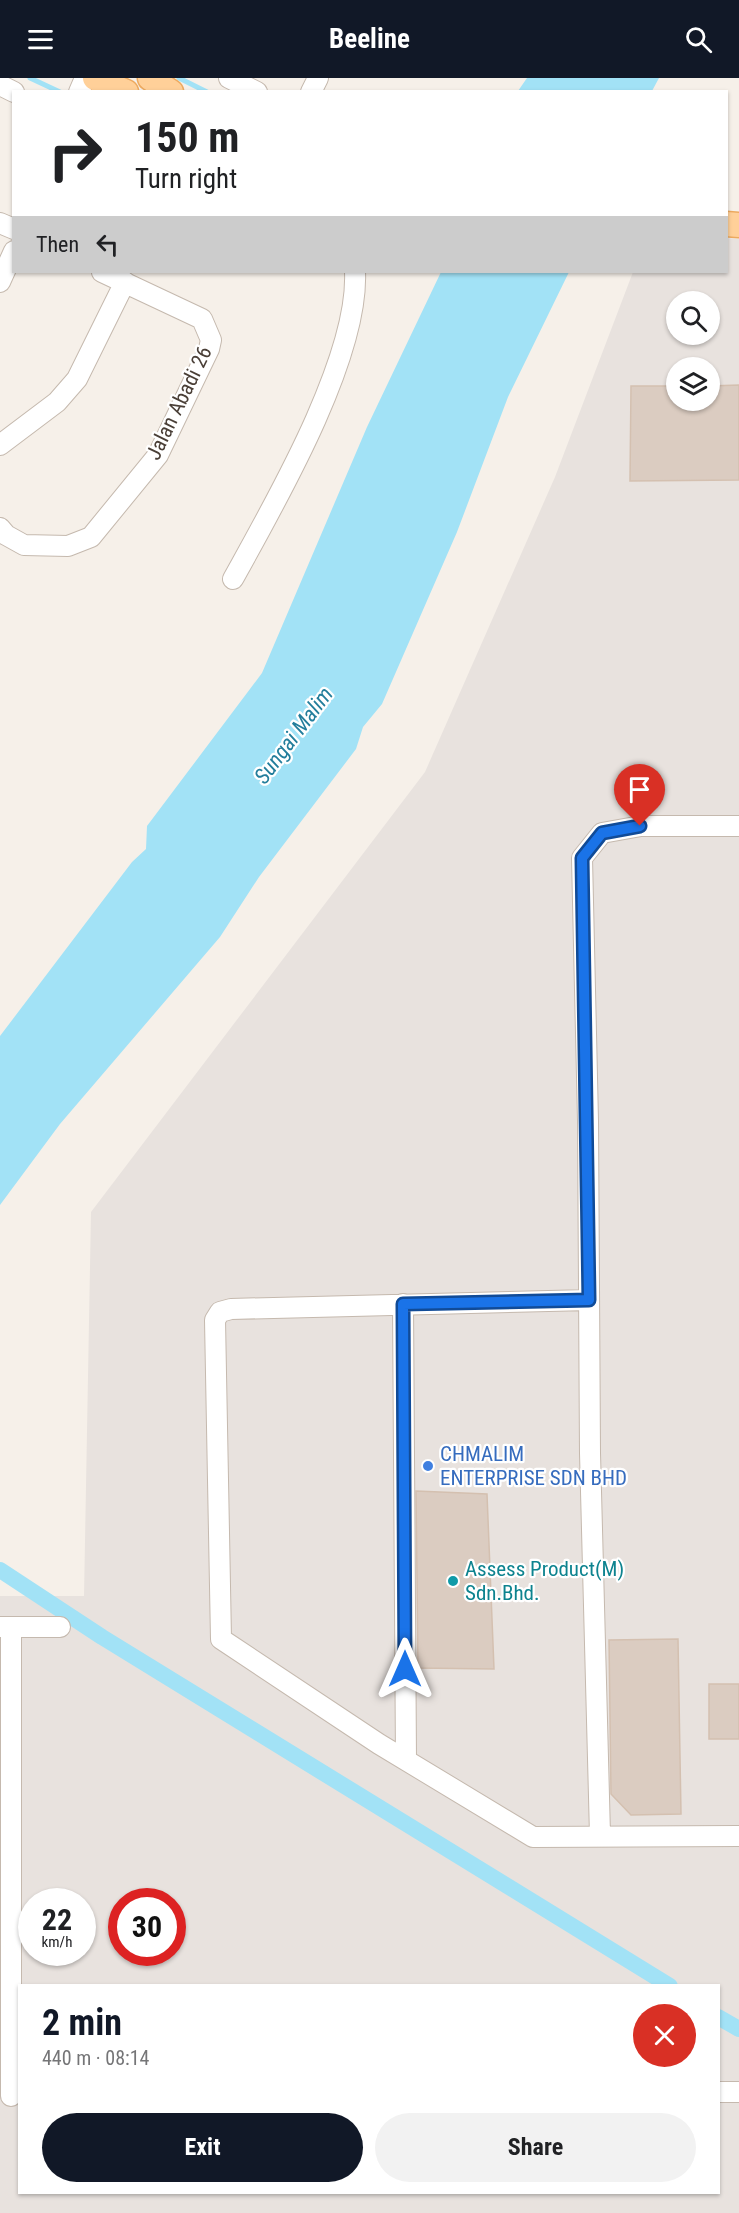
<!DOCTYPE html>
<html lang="en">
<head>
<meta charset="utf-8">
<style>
	body { margin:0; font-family:"Roboto Condensed",sans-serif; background:#f2f2f2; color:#202124; height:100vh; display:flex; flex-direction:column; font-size:22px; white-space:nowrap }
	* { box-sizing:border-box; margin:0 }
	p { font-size:20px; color:#757577 }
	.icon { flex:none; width:33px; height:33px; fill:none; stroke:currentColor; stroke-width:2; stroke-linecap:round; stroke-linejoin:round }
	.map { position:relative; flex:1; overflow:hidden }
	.drawer { position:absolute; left:18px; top:1906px; width:702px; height:210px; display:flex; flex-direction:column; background:#fff; border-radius:0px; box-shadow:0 2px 4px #0004 }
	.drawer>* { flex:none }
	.top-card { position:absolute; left:12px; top:12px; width:716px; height:183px; border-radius:0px; box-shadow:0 2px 4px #0004; background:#fff; color:#202124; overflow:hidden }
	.controls { position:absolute; left:666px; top:213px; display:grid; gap:12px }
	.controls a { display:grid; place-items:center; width:54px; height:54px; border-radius:50%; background:#fff; box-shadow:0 2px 4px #0004; font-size:30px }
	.speed { position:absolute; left:18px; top:1810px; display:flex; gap:12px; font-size:30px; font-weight:700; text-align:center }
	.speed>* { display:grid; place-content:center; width:78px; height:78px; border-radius:50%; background:#fff; box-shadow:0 2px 4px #0004; line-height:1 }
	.speed small { font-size:15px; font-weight:400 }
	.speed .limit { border:9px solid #d22; background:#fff; color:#111 }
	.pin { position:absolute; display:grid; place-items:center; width:51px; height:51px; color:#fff; margin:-62px -26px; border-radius:50% 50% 50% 0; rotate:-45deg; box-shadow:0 0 6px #0007 }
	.pin .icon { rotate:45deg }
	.me { position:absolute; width:66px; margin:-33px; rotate:0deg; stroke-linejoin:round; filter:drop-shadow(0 0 4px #0008) }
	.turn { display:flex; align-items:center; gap:21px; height:126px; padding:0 24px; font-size:27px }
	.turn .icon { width:78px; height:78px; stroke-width:2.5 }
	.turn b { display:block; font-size:42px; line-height:51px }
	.then { display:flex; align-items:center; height:57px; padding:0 24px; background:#0003; gap:12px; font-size:22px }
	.round { display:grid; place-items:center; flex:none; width:63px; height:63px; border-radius:32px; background:#f2f2f2 }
	.headline { display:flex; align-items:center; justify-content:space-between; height:102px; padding:0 24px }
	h1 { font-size:36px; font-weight:700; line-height:45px; color:#111827 }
	.button { display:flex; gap:12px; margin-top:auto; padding:12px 24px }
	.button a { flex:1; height:69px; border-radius:36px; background:#111827; color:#fff; font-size:24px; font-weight:700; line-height:69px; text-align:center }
	.button a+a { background:#f2f2f2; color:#202124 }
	header { display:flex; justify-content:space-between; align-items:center; height:78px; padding:0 24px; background:#111827; color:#fff; font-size:27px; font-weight:700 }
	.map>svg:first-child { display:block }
	.industrial { fill:#e8e2de; fill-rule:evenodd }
	.water { fill:#a2e2f6 }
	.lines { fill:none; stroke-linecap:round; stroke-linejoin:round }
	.stream { stroke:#a2e2f6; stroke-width:5 }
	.canal { stroke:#a2e2f6; stroke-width:16 }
	.building { fill:#dbccc1; stroke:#d4c0b0; stroke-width:1.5 }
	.minor-casing { stroke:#c5b9ae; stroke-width:22 }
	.major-casing { stroke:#edaa60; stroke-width:27 }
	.minor { stroke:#fff; stroke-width:20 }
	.major { stroke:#ffd099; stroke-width:24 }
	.route-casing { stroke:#114b97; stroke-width:15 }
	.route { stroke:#1a73e8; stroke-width:10 }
	.shop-dot { fill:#3f7fe0; stroke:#fff; stroke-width:2 }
	.culture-dot { fill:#0f9aa8; stroke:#fff; stroke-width:2 }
	.labels { text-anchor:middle; stroke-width:4.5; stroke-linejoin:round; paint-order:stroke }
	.street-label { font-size:21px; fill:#4a3f37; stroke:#fff }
	.shop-label { font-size:21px; fill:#366cbe; stroke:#fff; text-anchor:start }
	.culture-label { font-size:21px; fill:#0d838f; stroke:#fff; text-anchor:start }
	.water-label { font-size:22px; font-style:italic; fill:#237e9c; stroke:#fff }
</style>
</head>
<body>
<header><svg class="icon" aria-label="menu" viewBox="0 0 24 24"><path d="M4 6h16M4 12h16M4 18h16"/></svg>Beeline<svg class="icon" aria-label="search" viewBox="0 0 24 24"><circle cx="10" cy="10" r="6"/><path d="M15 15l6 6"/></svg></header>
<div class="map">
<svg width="739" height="2135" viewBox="0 0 739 2135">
	<rect width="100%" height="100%" fill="#f6f0e9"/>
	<path class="industrial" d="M726,160L739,161V2135H0V1518H84L91,1134L425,694L555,399L633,194H726ZM676,224H710V256H676ZM676,290H710V322H676ZM32,1824H82V1875H32ZM122,1824H172V1875H122ZM20,1908H718V2115H20Z"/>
	<path class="water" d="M527,0H659L652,13H518Z
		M441,194H569L508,319L457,454L382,626L363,649L356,671L259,799L220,859L60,1046L0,1127V958L132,784L146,771L147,748L262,595L367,349Z"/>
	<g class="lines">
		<path class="stream" d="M30,0L60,14
			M179,0L207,14"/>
		<path class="canal" d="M0,1492L102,1559L670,1908
			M718,1939L739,1951"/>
	</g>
	<path class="building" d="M739,307V402L630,403L631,308H676V322H710V308Z
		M416,1413L487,1416L494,1591L418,1590Z
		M678,1561L681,1736L631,1737L611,1716L609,1562Z
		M709,1606H739V1661H709Z"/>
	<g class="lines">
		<g class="minor-casing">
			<path id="minor" d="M229,0L257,14
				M0,7L14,14
				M79,14L85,0
				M311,14L318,0
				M0,145L14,151
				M0,204L14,173
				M0,367L57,324L77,301L125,204
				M0,450L6,457L24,467L68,468L91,459L158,377L209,271L211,262L202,241L102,194
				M233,501C275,425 359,280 355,194
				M589,1222L231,1231L220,1234L215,1242L221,1561L379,1666L533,1759L739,1758
				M403,1226L406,1682
				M0,1549H60
				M11,1549V2018
				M600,1757L590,1375L588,1043L582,780L602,755L641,748H739
				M718,2014H739"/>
		</g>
		<g class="major-casing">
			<path id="major" d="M95,0L126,14
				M150,0L171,14
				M726,146L739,147"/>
		</g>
		<use href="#minor" class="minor"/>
		<use href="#major" class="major"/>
	</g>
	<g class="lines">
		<g class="route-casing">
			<path id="route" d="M405,1591L403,1226L589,1222L582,780L602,755L640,748"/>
		</g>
		<use href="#route" class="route"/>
	</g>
	<circle class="shop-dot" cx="428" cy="1388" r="6"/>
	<circle class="culture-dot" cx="453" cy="1503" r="6"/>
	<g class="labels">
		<g class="street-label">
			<text transform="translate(179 325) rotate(-64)" y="7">Jalan Abadi 26</text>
		</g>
		<g class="shop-label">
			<text x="440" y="1383">CHMALIM<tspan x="440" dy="24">ENTERPRISE SDN BHD</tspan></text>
		</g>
		<g class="culture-label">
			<text x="465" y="1498">Assess Product(M)<tspan x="465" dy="24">Sdn.Bhd.</tspan></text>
		</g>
		<g class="water-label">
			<text transform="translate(293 657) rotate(-53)" y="8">Sungai Malim</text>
		</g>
	</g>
</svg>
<div class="controls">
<a><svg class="icon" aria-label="search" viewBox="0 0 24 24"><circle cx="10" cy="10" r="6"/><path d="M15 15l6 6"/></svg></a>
<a><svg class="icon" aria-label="layers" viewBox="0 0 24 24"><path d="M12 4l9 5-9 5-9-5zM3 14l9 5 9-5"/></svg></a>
</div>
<div class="speed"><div>22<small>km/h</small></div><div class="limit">30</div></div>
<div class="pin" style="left:640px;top:748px;background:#d93025"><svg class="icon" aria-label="arrive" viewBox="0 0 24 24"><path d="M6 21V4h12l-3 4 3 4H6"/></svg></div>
<svg class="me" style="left:405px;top:1591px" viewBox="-20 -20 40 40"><path d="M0-17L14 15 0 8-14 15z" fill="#1a73e8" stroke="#fff" stroke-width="4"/></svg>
<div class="top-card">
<div class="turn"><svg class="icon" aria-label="right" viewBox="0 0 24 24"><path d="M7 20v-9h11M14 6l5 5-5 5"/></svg><div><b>150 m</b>Turn right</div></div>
<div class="then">Then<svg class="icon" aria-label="left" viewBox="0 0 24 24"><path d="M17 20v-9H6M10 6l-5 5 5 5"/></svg></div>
</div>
<section class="drawer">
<div class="headline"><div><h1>2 min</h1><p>440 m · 08:14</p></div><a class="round" style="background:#d93025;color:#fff"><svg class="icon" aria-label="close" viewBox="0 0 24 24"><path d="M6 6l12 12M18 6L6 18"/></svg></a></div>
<div class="button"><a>Exit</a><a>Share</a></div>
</section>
</div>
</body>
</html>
